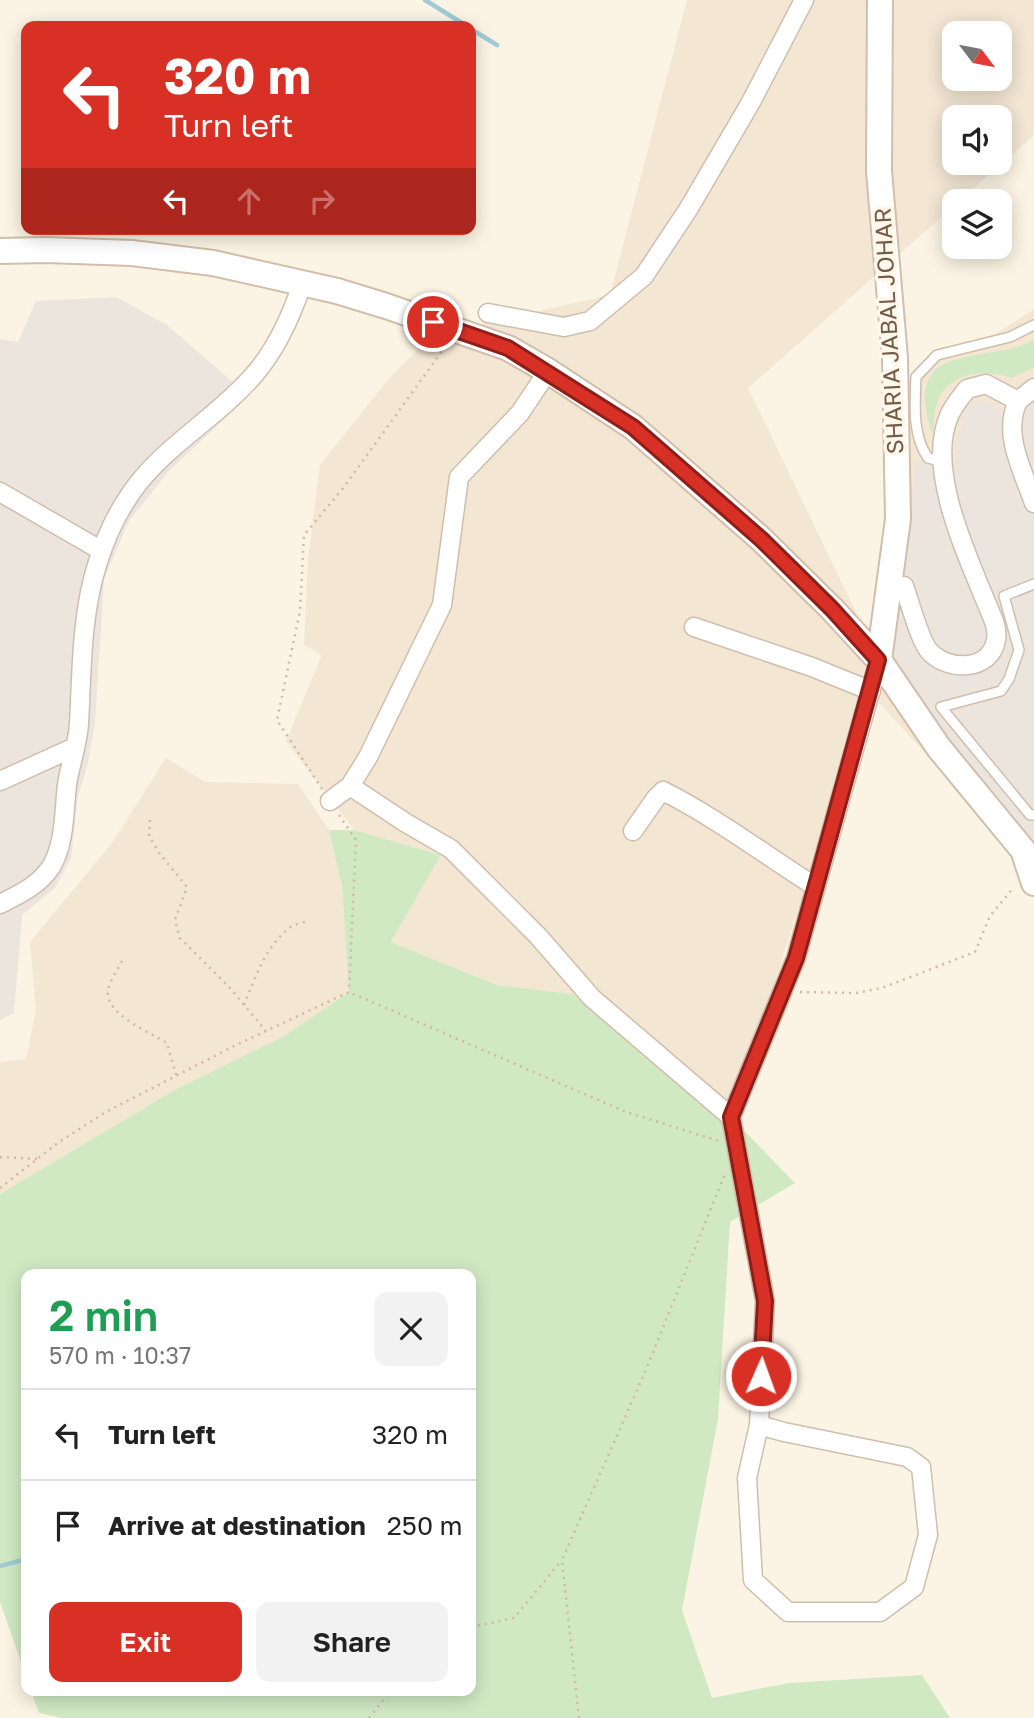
<!DOCTYPE html>
<html lang="en">
<head>
<meta charset="utf-8">
<style>
	body { margin:0; font-family:"Golos Text",sans-serif; background:#f2f2f2; color:#222; height:100vh; display:flex; flex-direction:column; font-size:26px; white-space:nowrap }
	* { box-sizing:border-box; margin:0 }
	p { font-size:23px; color:#767676 }
	.icon { flex:none; width:38px; height:38px; fill:none; stroke:currentColor; stroke-width:2; stroke-linecap:round; stroke-linejoin:round }
	.map { position:relative; flex:1; overflow:hidden }
	.side { position:absolute; left:21px; top:1269px; width:455px; height:427px; display:flex; flex-direction:column; background:#fff; border-radius:14px; box-shadow:0 4px 18px #0003 }
	.side>* { flex:none }
	.top-card { position:absolute; left:21px; top:21px; width:455px; height:214px; border-radius:14px; box-shadow:0 4px 18px #0003; background:#d93025; color:#fff; overflow:hidden }
	.needle { width:46px; rotate:122deg }
	.fabs { position:absolute; left:942px; top:21px; display:grid; gap:14px }
	.fabs a { display:grid; place-items:center; width:70px; height:70px; border-radius:14px; background:#fff; box-shadow:0 4px 18px #0003; font-size:35px }
	.pin { position:absolute; display:grid; place-items:center; width:60px; height:60px; color:#fff; margin:-30px; border:4px solid #fff; border-radius:50%; box-shadow:0 2px 7px #0007 }
	.me { position:absolute; width:77px; margin:-38px; rotate:2deg; stroke-linejoin:round; filter:drop-shadow(0 0 5px #0008) }
	.turn { display:flex; align-items:center; gap:24px; height:147px; padding:0 28px; font-size:32px }
	.turn .icon { width:91px; height:91px; stroke-width:2.5 }
	.turn b { display:block; font-size:49px; line-height:60px }
	.lanes { display:flex; align-items:center; height:66px; padding:0 28px; background:#0003; justify-content:center; gap:35px; direction:ltr }
	.lanes .off { opacity:.35 }
	.round { display:grid; place-items:center; flex:none; width:74px; height:74px; border-radius:14px; background:#f2f2f2 }
	.head { display:flex; align-items:center; justify-content:space-between; height:119px; padding:0 28px }
	h1 { font-size:42px; font-weight:600; line-height:52px; color:#1e9e55 }
	.primary-button { display:flex; gap:14px; margin-top:auto; padding:14px 28px }
	.primary-button a { flex:1; height:80px; border-radius:14px; background:#d93025; color:#fff; font-size:28px; font-weight:600; line-height:80px; text-align:center }
	.primary-button a+a { background:#f2f2f2; color:#222 }
	ul { padding:0; list-style:none }
	li { display:flex; align-items:center; gap:21px; height:91px; padding:0 28px; border-top:2px solid #e0e0e0 }
	li div { flex:1 }
	li b { display:block; font-size:26px }
	li em { font-style:normal }
	.map>svg:first-child { display:block }
	.residential { fill:#f3e6d3; fill-rule:evenodd }
	.industrial { fill:#ebe5de }
	.green { fill:#d0e9c3 }
	.lines { fill:none; stroke-linecap:round; stroke-linejoin:round }
	.stream { stroke:#a0cbd6; stroke-width:4.5 }
	.lane-casing { stroke:#cfbeae; stroke-width:12 }
	.street-casing { stroke:#cfbeae; stroke-width:21 }
	.secondary-casing { stroke:#d1beab; stroke-width:28 }
	.path { stroke:#d5b7a0; stroke-width:2.5; stroke-dasharray:2 5; stroke-linecap:butt }
	.lane { stroke:#fff; stroke-width:9 }
	.street { stroke:#fff; stroke-width:18 }
	.secondary { stroke:#fff; stroke-width:24 }
	.route-casing { stroke:#8d1f18; stroke-width:18 }
	.route { stroke:#d93025; stroke-width:12 }
	.labels { text-anchor:middle; stroke-width:7; stroke-linejoin:round; paint-order:stroke }
	.street-label { font-size:23px; fill:#735b4a; stroke:#fef7ea }
</style>
</head>
<body>
<div class="map">
<svg width="1034" height="1718" viewBox="0 0 1034 1718">
	<rect width="100%" height="100%" fill="#fbf4e4"/>
	<path class="residential" d="M687,0H1034V135L959,201H954V206L748,388L878,658L907,503L911,386L951,348L996,334L1034,309V890L1018,855L872,695L875,671L731,1117L573,994L497,985L391,942L441,855L354,830L286,741L322,655L304,645L308,559L320,465L387,381L432,335L610,295ZM954,33H999V79H954ZM954,117H999V163H954Z
		M166,758L205,782L298,784L329,830L342,886L349,992L284,1036L173,1091L0,1194V1062L26,1059L36,1010L30,942L112,843Z"/>
	<path class="industrial" d="M116,297L167,325L249,396L168,472L129,521L104,579L95,724L87,767L78,796L71,858L55,888L22,915L14,1013L0,1020V339L18,342L36,301Z
		M985,401L1002,411L1034,401V839L941,732L888,655L910,526L915,461L955,468L956,444L968,403Z"/>
	<path class="green" d="M1034,340V367L1012,378C987,369 950,371 938,400C934,410 934,423 932,434C929,422 924,408 925,396C925,386 930,372 938,367C967,350 1005,356 1034,340Z
		M329,830H354L441,855L391,942L497,985L573,994L731,1117L795,1183L730,1222L718,1419L682,1610L712,1698L789,1683L922,1675L950,1718H62L39,1713L31,1691L471,1690V1274H26V1676L0,1602V1194L173,1091L284,1036L349,992L342,886Z"/>
	<g class="lines">
		<path class="stream" d="M425,0L467,26
			M471,29L497,45
			M0,1566L26,1559"/>
		<g class="lane-casing">
			<path id="lane" d="M941,461L928,458C912,435 915,404 916,377L937,355L1010,337L1034,325
				M1034,584L1004,596L1019,650L1009,679L1001,691L941,707L1030,815H1034"/>
		</g>
		<g class="street-casing">
			<path id="street" d="M488,313L564,327L590,321L644,276L689,208L751,102L804,0
				M1018,401C1002,434 1023,471 1034,503
				M0,492L102,551
				M904,586C909,600 921,644 930,652C948,671 990,672 996,640C997,636 996,629 995,624C974,569 924,474 949,416C953,406 961,397 967,389L986,384L1018,401L1034,388
				M694,627L812,667L871,691
				M0,781L75,747
				M350,786L406,823L451,849L538,936L592,998L731,1117
				M330,801L350,786L368,757L442,605L459,477L520,413L548,371
				M633,831L656,798L663,791C717,818 765,855 816,887
				M0,904C20,894 38,886 51,867C65,844 64,811 67,785C70,764 78,744 79,723C82,670 81,616 97,565C106,535 120,506 140,481C173,441 219,415 253,376C276,350 291,317 302,284
				M759,1425L784,1432L907,1457L921,1467L928,1535L914,1587L880,1612H788L753,1580L747,1478L759,1425L765,1301L731,1117L796,958L879,660"/>
		</g>
		<g class="secondary-casing">
			<path id="secondary" d="M0,251L46,250L132,253L213,263L337,291L386,306L508,348L548,371L633,427L761,539L832,609L879,660L939,748L1023,850L1034,883
				M879,660L898,519L895,358L879,171L880,0"/>
		</g>
		<path class="path" d="M322,789L277,720L300,611L304,535L344,487L445,347
			M339,815L356,840L349,992
			M150,820L149,836L160,854L187,887L175,920L180,938L230,988L266,1031
			M122,961C118,970 109,981 108,991C105,1014 149,1032 167,1043L176,1075
			M800,992L856,993L882,988L975,952L990,916L1014,887
			M244,1005C255,978 265,948 288,929C293,924 302,923 309,921
			M0,1157L38,1159
			M0,1188L59,1142L106,1112L234,1046L349,992L626,1112L719,1141
			M471,1627L514,1618L562,1560
			M369,1718L391,1690
			M579,1718L562,1560L645,1372L725,1174"/>
		<use href="#lane" class="lane"/>
		<use href="#street" class="street"/>
		<use href="#secondary" class="secondary"/>
	</g>
	<g class="lines">
		<g class="route-casing">
			<path id="route" d="M433,322L508,348L633,427L761,539L832,609L878,660L796,958L731,1117L765,1301L761,1376"/>
		</g>
		<use href="#route" class="route"/>
	</g>
	<g class="labels">
		<g class="street-label">
			<text transform="translate(889 331) rotate(-93)" y="8">SHARIA JABAL JOHAR</text>
		</g>
	</g>
</svg>
<div class="fabs">
<a><svg class="needle" viewBox="-14 -14 28 28"><path d="M0-13l5 13h-10z" fill="#e53935"/><path d="M0 13l5-13h-10z" fill="#767676"/></svg></a>
<a><svg class="icon" aria-label="sound" viewBox="0 0 24 24"><path d="M4 9h4l5-4v14l-5-4H4zM17 9q2 3 0 6"/></svg></a>
<a><svg class="icon" aria-label="layers" viewBox="0 0 24 24"><path d="M12 4l9 5-9 5-9-5zM3 14l9 5 9-5"/></svg></a>
</div>
<div class="pin" style="left:433px;top:322px;background:#d93025"><svg class="icon" aria-label="arrive" viewBox="0 0 24 24"><path d="M6 21V4h12l-3 4 3 4H6"/></svg></div>
<svg class="me" style="left:761px;top:1376px" viewBox="-20 -20 40 40"><circle r="17" fill="#d93025" stroke="#fff" stroke-width="3"/><path d="M0-11L8 9 0 5-8 9z" fill="#fff"/></svg>
<div class="top-card">
<div class="turn"><svg class="icon" aria-label="left" viewBox="0 0 24 24"><path d="M17 20v-9H6M10 6l-5 5 5 5"/></svg><div><b>320 m</b>Turn left</div></div>
<div class="lanes"><svg class="icon" aria-label="left" viewBox="0 0 24 24"><path d="M17 20v-9H6M10 6l-5 5 5 5"/></svg><svg class="icon off" aria-label="ahead" viewBox="0 0 24 24"><path d="M12 20V5M6 11l6-6 6 6"/></svg><svg class="icon off" aria-label="right" viewBox="0 0 24 24"><path d="M7 20v-9h11M14 6l5 5-5 5"/></svg></div>
</div>
<section class="side">
<div class="head"><div><h1>2 min</h1><p>570 m · 10:37</p></div><a class="round"><svg class="icon" aria-label="close" viewBox="0 0 24 24"><path d="M6 6l12 12M18 6L6 18"/></svg></a></div>
<ul>
<li><svg class="icon" aria-label="left" viewBox="0 0 24 24"><path d="M17 20v-9H6M10 6l-5 5 5 5"/></svg><div><b>Turn left</b></div><em>320 m</em></li>
<li><svg class="icon" aria-label="arrive" viewBox="0 0 24 24"><path d="M6 21V4h12l-3 4 3 4H6"/></svg><div><b>Arrive at destination</b></div><em>250 m</em></li>
</ul>
<div class="primary-button"><a>Exit</a><a>Share</a></div>
</section>
</div>
</body>
</html>
